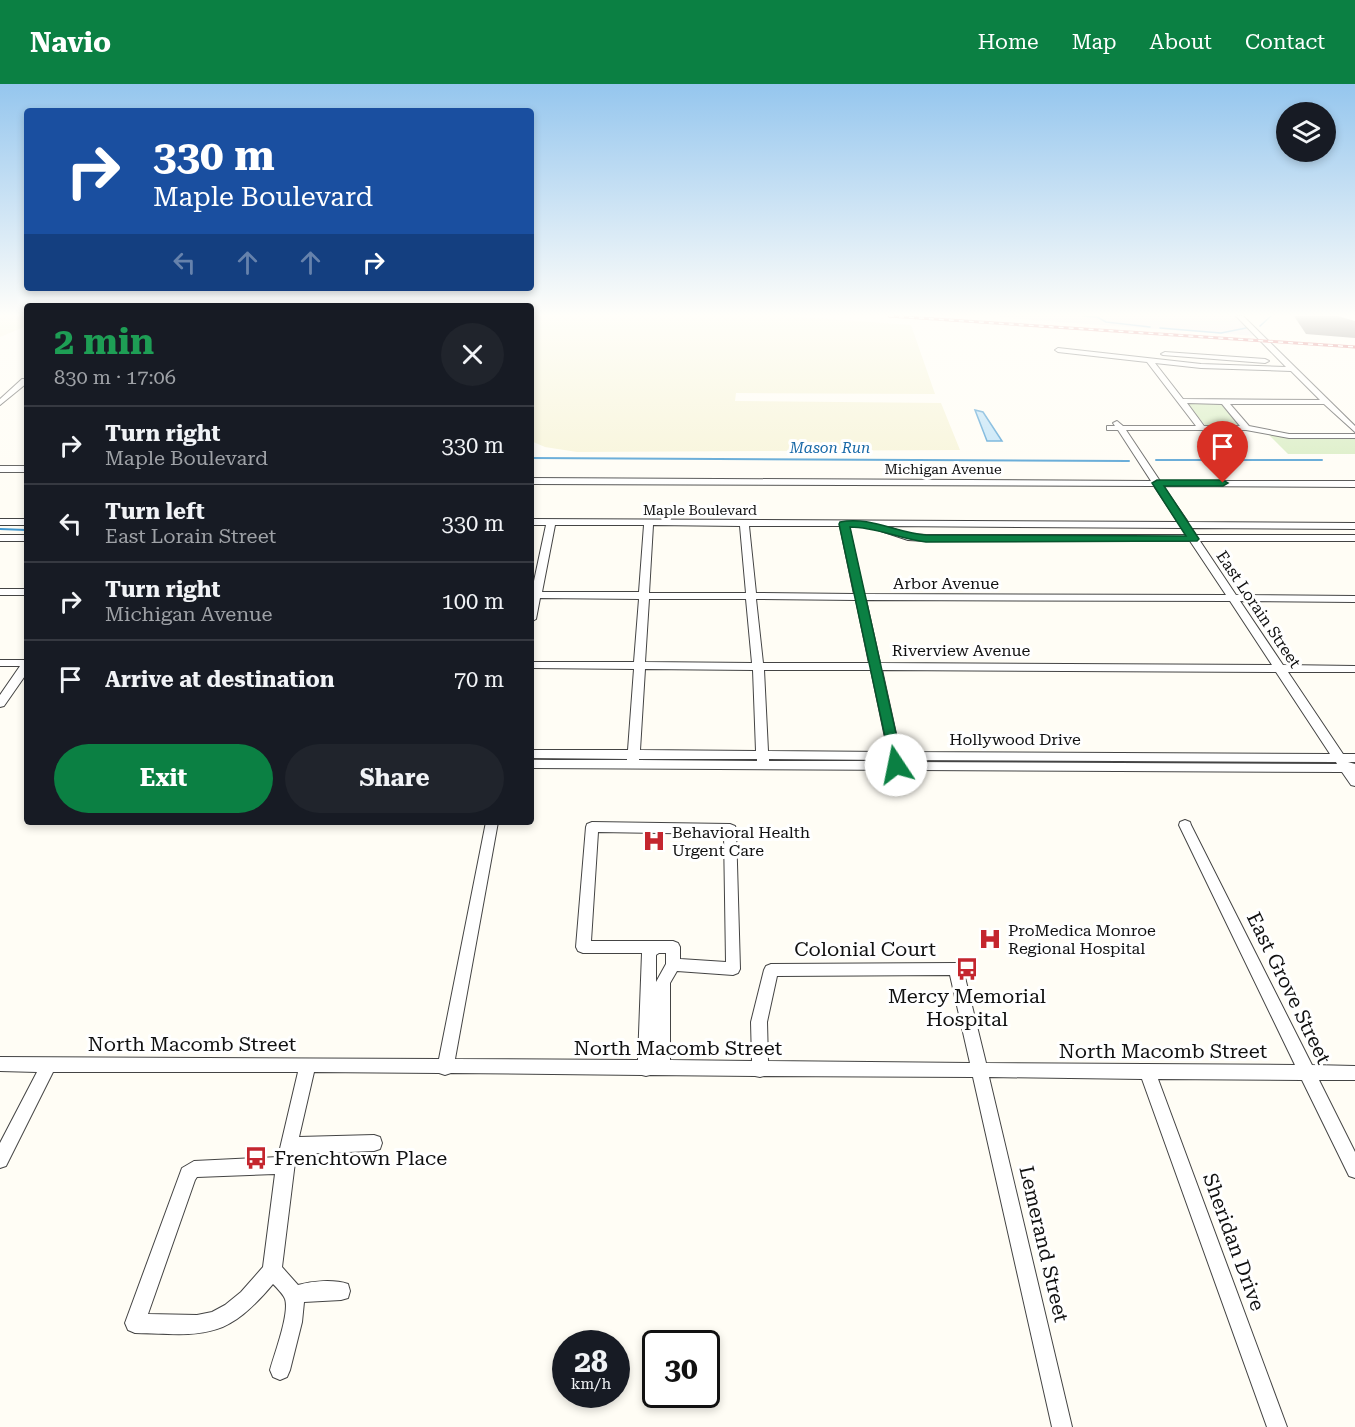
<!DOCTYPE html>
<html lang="en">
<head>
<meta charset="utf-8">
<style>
	body { margin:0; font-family:"Roboto Serif",serif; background:#20242c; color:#f1f3f6; height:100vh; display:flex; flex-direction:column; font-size:22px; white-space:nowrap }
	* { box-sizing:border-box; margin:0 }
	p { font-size:20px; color:#9ea1a6 }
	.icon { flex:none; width:33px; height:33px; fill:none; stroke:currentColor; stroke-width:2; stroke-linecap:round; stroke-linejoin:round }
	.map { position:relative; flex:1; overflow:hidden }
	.sheet { position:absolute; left:24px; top:219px; width:510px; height:522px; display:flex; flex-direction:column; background:#171b24; border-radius:6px; box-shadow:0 3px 9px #0003 }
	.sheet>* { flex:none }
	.guide { position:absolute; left:24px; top:24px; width:510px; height:183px; border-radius:6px; box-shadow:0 3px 9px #0003; background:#1a4fa0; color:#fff; overflow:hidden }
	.fabs { position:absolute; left:1276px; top:18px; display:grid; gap:12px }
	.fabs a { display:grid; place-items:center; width:60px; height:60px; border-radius:50%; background:#171b24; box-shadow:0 3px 9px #0003; font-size:30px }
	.speed { position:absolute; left:552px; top:1246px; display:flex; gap:12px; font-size:30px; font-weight:700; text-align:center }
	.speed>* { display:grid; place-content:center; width:78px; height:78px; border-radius:50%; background:#171b24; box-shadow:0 3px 9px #0003; line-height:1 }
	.speed small { font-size:15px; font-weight:400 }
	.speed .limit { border:3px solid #111; border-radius:9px; background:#fff; color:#111 }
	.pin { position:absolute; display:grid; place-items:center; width:51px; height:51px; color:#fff; margin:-62px -26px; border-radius:50% 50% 50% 0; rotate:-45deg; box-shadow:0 0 6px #0007 }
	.pin .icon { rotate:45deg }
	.me { position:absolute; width:66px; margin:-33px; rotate:349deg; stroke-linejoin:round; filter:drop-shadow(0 0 4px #0008) }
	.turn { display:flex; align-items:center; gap:21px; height:126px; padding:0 30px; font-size:27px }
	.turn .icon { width:78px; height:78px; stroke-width:2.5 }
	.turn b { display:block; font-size:42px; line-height:51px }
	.lanes { display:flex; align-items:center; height:57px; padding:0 30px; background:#0003; justify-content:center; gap:30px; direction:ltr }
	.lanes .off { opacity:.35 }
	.round { display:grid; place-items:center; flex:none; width:63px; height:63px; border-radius:32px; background:#20242c }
	.headline { display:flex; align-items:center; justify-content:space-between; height:102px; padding:0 30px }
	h1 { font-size:36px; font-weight:700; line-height:45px; color:#1e9e55 }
	.cta { display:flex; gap:12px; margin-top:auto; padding:12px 30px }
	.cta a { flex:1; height:69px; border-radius:36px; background:#0b8043; color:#fff; font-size:24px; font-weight:700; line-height:69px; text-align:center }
	.cta a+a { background:#20242c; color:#f1f3f6 }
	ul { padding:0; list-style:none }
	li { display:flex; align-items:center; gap:18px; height:78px; padding:0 30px; border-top:2px solid #363941 }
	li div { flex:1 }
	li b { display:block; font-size:22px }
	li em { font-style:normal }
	header { display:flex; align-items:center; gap:36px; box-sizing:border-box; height:84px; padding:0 30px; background:#0b8043; color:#fff }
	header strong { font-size:28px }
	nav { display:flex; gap:33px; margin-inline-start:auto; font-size:21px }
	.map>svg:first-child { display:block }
	.industrial { fill:#eee6ef }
	.farmland { fill:#f6f3d4 }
	.green { fill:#d5ebbd }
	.water { fill:#b9e0f7; stroke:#3f96cf; stroke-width:1.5 }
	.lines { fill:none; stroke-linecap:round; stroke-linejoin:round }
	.stream-far1 { stroke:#3f96cf; stroke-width:1.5 }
	.stream { stroke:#3f96cf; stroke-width:2 }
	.building { fill:#5a524d }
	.minor-casing { stroke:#444; stroke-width:2 }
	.minor { fill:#fff; fill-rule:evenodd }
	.rail-casing { stroke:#c4262e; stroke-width:3 }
	.rail { stroke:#fff; stroke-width:1.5; stroke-dasharray:5; stroke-linecap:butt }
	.route { fill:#0b8043; stroke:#07532c; stroke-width:1.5 }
	.labels { text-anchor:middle; stroke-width:6; stroke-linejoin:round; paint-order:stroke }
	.far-street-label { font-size:14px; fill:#111; stroke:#fff }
	.far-water-label { font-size:15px; font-style:italic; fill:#1768a6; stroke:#fff }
	.street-label { font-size:16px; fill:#111; stroke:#fff }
	.poi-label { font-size:16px; fill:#111; stroke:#fff; text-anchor:start }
	.near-street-label { font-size:20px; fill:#111; stroke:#fff }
	.near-poi-label { font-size:20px; fill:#111; stroke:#fff }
</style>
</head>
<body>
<header>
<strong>Navio</strong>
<nav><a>Home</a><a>Map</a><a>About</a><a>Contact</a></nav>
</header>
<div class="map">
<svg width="1355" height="1343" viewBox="0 0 1355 1343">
	<rect width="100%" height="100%" fill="#fffdf5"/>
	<path class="industrial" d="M993,232H1236L1256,252L1031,236Z"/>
	<path class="farmland" d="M0,232H27V245L24,243L0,253Z
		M531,232H787L911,241L935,310L736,309L735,317L941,319L960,366L577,368L545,363L531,357Z"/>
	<path class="green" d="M1221,319L1226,322L1241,341L1206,342L1187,320Z
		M1266,348L1288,352L1355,354V370H1288Z"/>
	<path class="water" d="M975,326L983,328L1002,357H987Z"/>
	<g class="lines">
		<path class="stream-far1" d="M1083,232L1097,233L1106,238L1150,243
			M1260,242L1271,232
			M1160,244L1221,249L1246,244"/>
		<path class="stream" d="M531,374L1129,377
			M1156,376H1322
			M0,445L27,446"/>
	</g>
	<path class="building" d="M1294,232H1338L1355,237V254L1306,250Z"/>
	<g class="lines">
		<g class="minor-casing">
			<path id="minor" d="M1236,232H1243L1355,342V348L1324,320H1230L1249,342L1289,350H1355V354H1289L1246,346H1126L1160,397H1355V403L1163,402L1188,438L1355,439V445L1191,444L1196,451H1355V457H1200L1236,511L1355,512V518L1240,517L1283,581L1355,582V588H1288L1343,670H1355V678H1348L1355,680V702L1351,701L1342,688L531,684V676H627V675L531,674V666H628L634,585L531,584V578H634L639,515L540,514L536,535L531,538V511L546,441H531V435L1178,438L1154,402L531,400V394L1151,397L1118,346H1107V342H1115L1113,339L1117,337L1123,342H1196L1147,278L1058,268L1055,266L1058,264L1201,280L1286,283ZM1155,279L1201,284L1291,287L1320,316L1183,315ZM1187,319L1222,320L1240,342H1204ZM555,441H644L639,508H542ZM653,441L740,442L746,509H649ZM749,442H840L854,510L756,509ZM849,442H877L878,446L908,456L926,457H1190L1226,511L864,510ZM885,442L1182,444L1187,451H926L909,450ZM649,515H746L752,579L645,578ZM756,515L856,516L869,579H763ZM866,516L1230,517L1272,581L880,579ZM645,585L753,586L756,667L640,666ZM764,586H871L888,668L768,667ZM882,586L1276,588L1330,670L900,668ZM639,675H757V677L639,676ZM769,675L890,676L891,677H769ZM902,676L1336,678L1337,680L901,678Z
				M1165,268L1265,275L1269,277L1265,279L1163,271L1161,270Z
				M22,295H27V299L0,321V315Z
				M0,382H27V388H0Z
				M0,435H27V441H0Z
				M0,451H27V457H0Z
				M0,505H27V511H0Z
				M0,576H27V589L4,622L0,623V611L20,582H0Z
				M1185,736L1190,738L1191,741L1312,981L1355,982V996H1319L1355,1068V1094L1349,1092L1302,996L1158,995L1287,1343H1267L1142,995L989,993L1072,1343H1052L973,993L764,992L760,993L755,992L650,991L646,992L642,991L451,989L445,991L439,989L314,988L299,1053L374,1051L380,1053L382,1059L380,1065L374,1067L296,1070L282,1183L298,1201C312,1197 334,1195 348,1200L350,1207L348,1214L341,1216L304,1218L302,1238L290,1286L287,1293L280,1296L273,1293L270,1286C274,1271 290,1229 285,1215C283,1210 277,1204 273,1200C225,1257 204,1251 135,1249L128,1246L125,1239L182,1084L194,1077L278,1073L298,988H53L6,1082L0,1084V1059L37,988L0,987V973L439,975L486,738H498L455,975L638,976L642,869H583L578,867L576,863L586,743L587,740L592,738L730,740L735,742L736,745L740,885L738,889L733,891L677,887L670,899V976L752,977L751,938L764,886L766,882L771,880L956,879L961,881L963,885L986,979L1295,981L1179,741L1180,738ZM598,748L724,750L726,878L680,875V863L678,859L673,857H591ZM659,869H666V880L656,898V871ZM950,891L970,979L768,977L767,938L777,892ZM275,1090L263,1183L241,1208L225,1221L212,1228L197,1231L148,1230L195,1096L197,1093Z"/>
		</g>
		<use href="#minor" class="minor"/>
		<g class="rail-casing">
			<path id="rail" d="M889,232L1355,263"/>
		</g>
		<use href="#rail" class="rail"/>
	</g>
	<linearGradient id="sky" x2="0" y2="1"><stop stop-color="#95c6ee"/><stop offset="0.55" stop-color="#fffefa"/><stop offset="1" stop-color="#fffefa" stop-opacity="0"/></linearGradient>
	<rect width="1355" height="420" fill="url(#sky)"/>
	<path class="route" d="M1157,396H1223L1228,399L1223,402H1164L1199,455L1197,457L926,458C900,455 876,443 850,443L903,681L896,686L892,685L839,440L840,438C870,432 897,449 926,451L1186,452L1152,399Z"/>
	<defs>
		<g id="hospital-bare" transform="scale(1.8)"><path d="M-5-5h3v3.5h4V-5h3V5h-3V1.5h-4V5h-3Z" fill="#c4262e" stroke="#fff" stroke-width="2.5" paint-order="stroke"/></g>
		<g id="bus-bare" transform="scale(1.8)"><path d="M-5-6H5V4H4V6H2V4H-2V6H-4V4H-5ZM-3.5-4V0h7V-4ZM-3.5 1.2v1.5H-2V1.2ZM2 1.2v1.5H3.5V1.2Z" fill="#c4262e" stroke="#fff" stroke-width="2.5" paint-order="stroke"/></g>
	</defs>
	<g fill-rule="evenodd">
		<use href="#hospital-bare" x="654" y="757"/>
		<use href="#hospital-bare" x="990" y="855"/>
		<use href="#bus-bare" x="967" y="885"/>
		<use href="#bus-bare" x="256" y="1074"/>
	</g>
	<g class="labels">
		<g class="far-street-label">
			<text x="943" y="390">Michigan Avenue</text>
			<text x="700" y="431">Maple Boulevard</text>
		</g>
		<g class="far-water-label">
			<text x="830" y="369">Mason Run</text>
		</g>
		<g class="street-label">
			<text x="946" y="505">Arbor Avenue</text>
			<text transform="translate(1259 525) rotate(56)" y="6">East Lorain Street</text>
			<text x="961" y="572">Riverview Avenue</text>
			<text x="1015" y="661">Hollywood Drive</text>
		</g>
		<g class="poi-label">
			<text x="672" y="754">Behavioral Health<tspan x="672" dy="18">Urgent Care</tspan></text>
			<text x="1008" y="852">ProMedica Monroe<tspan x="1008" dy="18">Regional Hospital</tspan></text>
		</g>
		<g class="near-street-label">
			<text x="865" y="872">Colonial Court</text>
			<text transform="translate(1289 904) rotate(64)" y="7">East Grove Street</text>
			<text x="192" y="967">North Macomb Street</text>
			<text x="678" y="971">North Macomb Street</text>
			<text x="1163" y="974">North Macomb Street</text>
			<text transform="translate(1234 1158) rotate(70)" y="7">Sheridan Drive</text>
			<text transform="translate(1044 1160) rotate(77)" y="7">Lemerand Street</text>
		</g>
		<g class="near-poi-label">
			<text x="967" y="919">Mercy Memorial<tspan x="967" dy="23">Hospital</tspan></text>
			<text x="274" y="1081" text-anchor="start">Frenchtown Place</text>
		</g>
	</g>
</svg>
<div class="fabs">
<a><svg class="icon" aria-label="layers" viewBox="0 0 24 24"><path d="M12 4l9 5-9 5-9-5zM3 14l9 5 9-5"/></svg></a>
</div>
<div class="speed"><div>28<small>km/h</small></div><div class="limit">30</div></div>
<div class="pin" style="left:1223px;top:399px;background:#d93025"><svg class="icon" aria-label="arrive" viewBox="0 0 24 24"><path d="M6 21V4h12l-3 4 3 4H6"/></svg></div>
<svg class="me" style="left:896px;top:681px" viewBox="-20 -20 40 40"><circle r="19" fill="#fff"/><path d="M0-13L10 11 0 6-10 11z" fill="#0b8043"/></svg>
<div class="guide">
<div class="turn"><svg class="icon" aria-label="right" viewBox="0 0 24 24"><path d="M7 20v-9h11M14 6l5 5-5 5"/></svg><div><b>330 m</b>Maple Boulevard</div></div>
<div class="lanes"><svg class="icon off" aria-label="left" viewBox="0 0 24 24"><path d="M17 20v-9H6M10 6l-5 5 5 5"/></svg><svg class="icon off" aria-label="ahead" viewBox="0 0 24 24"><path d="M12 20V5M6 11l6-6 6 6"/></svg><svg class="icon off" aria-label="ahead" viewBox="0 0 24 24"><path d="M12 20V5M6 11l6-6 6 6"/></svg><svg class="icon" aria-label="right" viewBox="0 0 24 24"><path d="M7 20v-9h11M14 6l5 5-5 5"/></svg></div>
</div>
<section class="sheet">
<div class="headline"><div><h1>2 min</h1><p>830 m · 17:06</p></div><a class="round"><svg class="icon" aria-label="close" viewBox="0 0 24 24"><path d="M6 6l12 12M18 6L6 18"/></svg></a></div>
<ul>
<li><svg class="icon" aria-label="right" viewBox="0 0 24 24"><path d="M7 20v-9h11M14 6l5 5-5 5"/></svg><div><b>Turn right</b><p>Maple Boulevard</p></div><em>330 m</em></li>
<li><svg class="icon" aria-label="left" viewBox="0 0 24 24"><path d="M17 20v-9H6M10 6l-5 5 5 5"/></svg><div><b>Turn left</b><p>East Lorain Street</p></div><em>330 m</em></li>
<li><svg class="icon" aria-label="right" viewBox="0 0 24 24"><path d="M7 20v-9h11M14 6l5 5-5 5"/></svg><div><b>Turn right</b><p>Michigan Avenue</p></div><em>100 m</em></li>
<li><svg class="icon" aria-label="arrive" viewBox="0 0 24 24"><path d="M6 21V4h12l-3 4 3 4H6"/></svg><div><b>Arrive at destination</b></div><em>70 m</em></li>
</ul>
<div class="cta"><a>Exit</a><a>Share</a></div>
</section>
</div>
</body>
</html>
